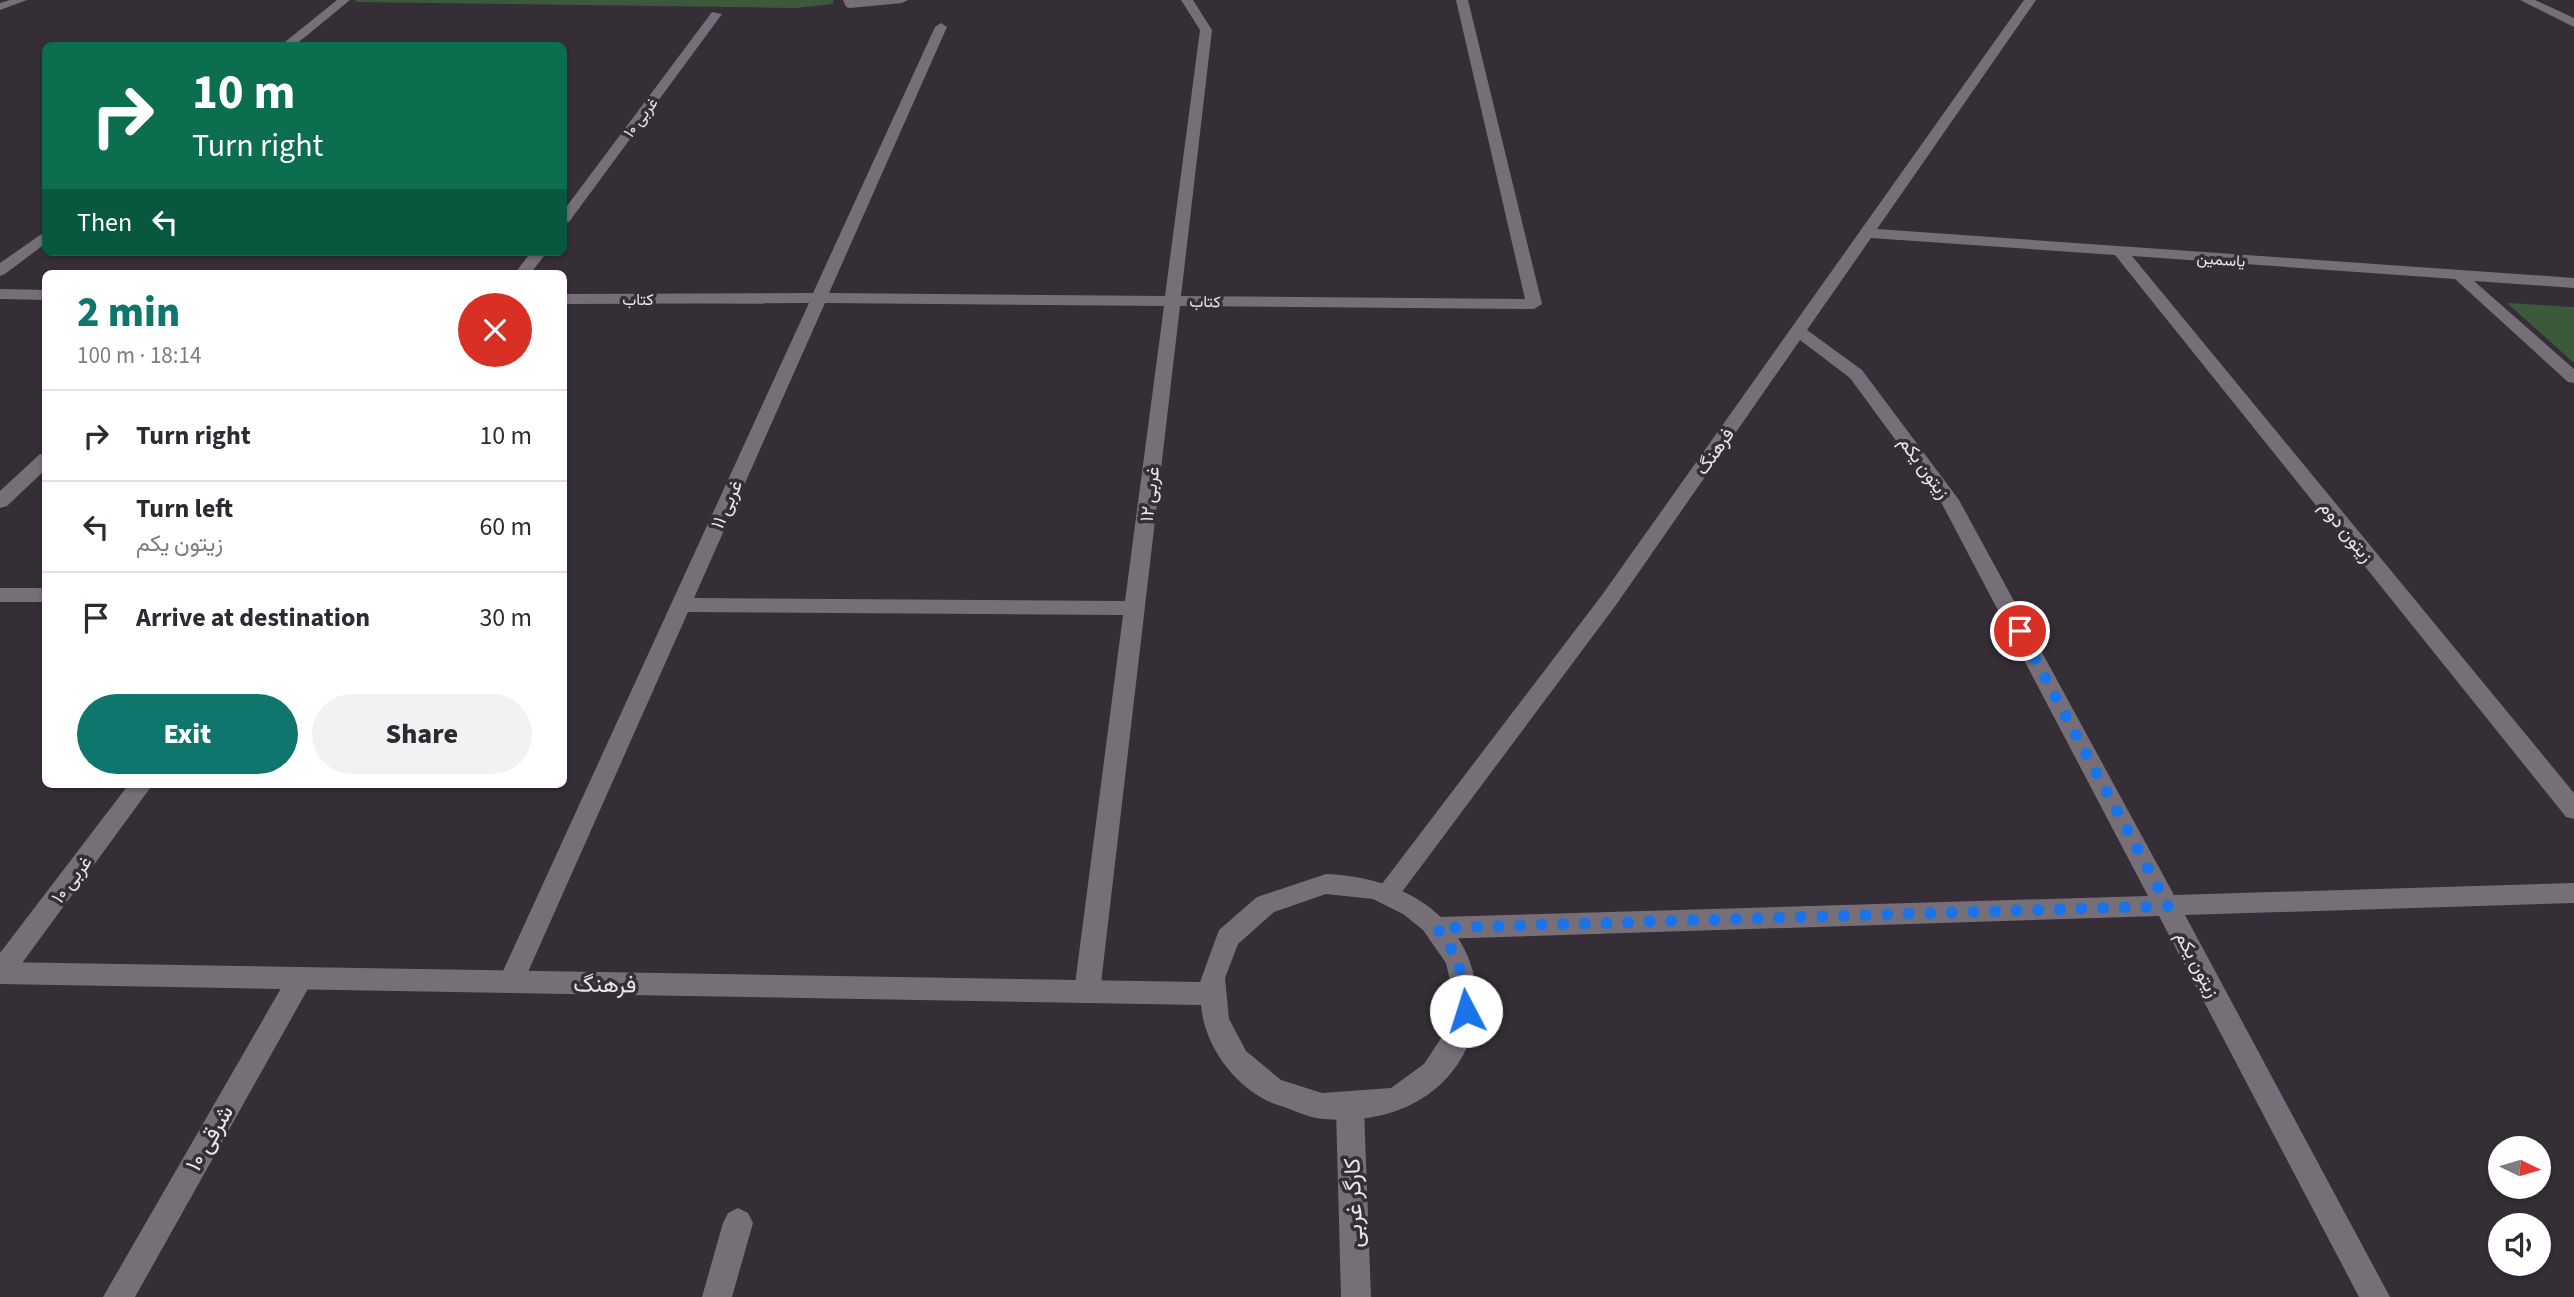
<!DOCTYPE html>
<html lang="en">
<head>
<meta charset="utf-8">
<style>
	body { margin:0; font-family:"Source Sans 3",Vazirmatn,sans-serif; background:#f2f2f3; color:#2b2b33; height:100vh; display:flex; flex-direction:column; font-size:26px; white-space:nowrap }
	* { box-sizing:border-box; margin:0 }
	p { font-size:23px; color:#7c7c81 }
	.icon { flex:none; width:38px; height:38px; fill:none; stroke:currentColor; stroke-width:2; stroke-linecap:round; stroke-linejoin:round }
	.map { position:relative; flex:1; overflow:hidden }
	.side { position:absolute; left:42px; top:270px; width:525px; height:518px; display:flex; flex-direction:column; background:#fff; border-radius:10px; box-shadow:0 2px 5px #0004 }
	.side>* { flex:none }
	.guide { position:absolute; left:42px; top:42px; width:525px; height:214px; border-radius:10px; box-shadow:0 2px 5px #0004; background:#0b6e4f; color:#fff; overflow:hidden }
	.needle { width:46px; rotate:95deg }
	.buttons { position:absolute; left:2488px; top:1136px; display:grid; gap:14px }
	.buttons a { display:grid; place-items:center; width:63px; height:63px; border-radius:50%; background:#fff; box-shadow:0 2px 5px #0004; font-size:35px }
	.pin { position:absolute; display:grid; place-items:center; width:60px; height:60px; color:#fff; margin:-30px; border:4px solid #fff; border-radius:50%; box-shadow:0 2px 7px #0007 }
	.me { position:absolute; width:77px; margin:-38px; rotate:355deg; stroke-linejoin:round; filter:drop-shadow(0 0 5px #0008) }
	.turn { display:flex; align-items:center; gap:24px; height:147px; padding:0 35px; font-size:32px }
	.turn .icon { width:91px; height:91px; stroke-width:2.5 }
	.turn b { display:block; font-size:49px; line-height:60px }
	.then { display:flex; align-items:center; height:66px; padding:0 35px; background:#0003; gap:14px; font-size:26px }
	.round { display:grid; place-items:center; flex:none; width:74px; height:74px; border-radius:37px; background:#f2f2f3 }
	.summary { display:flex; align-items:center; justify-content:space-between; height:119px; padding:0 35px }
	h1 { font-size:42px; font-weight:800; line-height:52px; color:#0f766e }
	.action { display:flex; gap:14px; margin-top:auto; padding:14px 35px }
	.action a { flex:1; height:80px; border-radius:42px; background:#0f766e; color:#fff; font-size:28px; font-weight:800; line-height:80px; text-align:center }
	.action a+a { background:#f2f2f3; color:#2b2b33 }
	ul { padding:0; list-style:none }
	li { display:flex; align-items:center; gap:21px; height:91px; padding:0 35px; border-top:2px solid #e1e1e2 }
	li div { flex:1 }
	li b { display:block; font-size:26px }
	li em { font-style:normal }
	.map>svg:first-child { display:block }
	.green { fill:#3c593b }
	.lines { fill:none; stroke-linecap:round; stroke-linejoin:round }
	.minor { fill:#776f78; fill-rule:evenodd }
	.tertiary { fill:#776f78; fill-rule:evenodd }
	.route { stroke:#1a73e8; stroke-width:12; stroke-dasharray:0 21.6 }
	.labels { text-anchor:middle; stroke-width:7; stroke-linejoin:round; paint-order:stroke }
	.far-street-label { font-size:16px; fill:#e8e4e9; stroke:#352e37 }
	.street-label { font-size:19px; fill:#e8e4e9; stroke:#352e37 }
	.near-street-label { font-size:23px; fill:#e8e4e9; stroke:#352e37 }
</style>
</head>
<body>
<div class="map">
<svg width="2574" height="1297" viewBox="0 0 2574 1297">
	<rect width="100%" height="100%" fill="#352e37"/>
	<path class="green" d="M357,0H833V4L795,8L354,2Z
		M2507,303L2574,307V363Z"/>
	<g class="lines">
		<path class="minor" d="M10,0H27L0,10V3Z
			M337,0H350L294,46H280Z
			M843,0H908L902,3L850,8L846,7Z
			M1181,0H1193L1212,30L1181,296L1525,299L1456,0H1468L1542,304L1534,309L1180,306L1100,992L1096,1000L1087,1003L1078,1000L1074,992L1123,615L688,612L520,990L511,993L502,990L498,982L809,303L564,304V294L813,293L935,27L941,23L947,27L829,293L1165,296L1200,30ZM825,303L1164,306L1125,601L694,598Z
			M2024,0H2036L1877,229L2574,278V288L2474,281L2574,369V383L2568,382L2455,279L2132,256L2574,793V819L2566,817L2115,255L1871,238L1807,330L1862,370L1959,500L2174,895L2574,883V903L2185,915L2390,1297H2359L2159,916L1438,939L1429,935L1425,928L1429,921L1438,917L2148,896L1941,502L1850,378L1800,340L1616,605L1396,900L1387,903L1378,900L1375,893L1602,595Z
			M2520,0H2535L2574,18V27Z
			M712,12L722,14L569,222L564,223V210Z
			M46,231V243L5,274L0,276V263Z
			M531,252H547L531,273H515Z
			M0,289L46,290V300L0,299Z
			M46,453V469L7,506L0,508V491L40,454Z
			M0,588H46V602H0Z
			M129,784H153L9,981L0,984V953Z
			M300,968L309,971L313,979L309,987L135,1297H103L291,971Z
			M1350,1096L1360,1100L1364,1109L1371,1297H1341L1336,1109L1340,1100Z
			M738,1208L748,1213L753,1223L732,1297H702L723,1223L728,1213Z"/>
		<path class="tertiary" d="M1326,874C1538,883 1517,1136 1323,1119C1309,1118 1292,1109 1278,1105C1238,1092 1204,1047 1201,1005L0,984V962L1200,982L1219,930L1257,897ZM1326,894L1373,899L1403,914L1423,930L1446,963L1451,985V1009L1445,1032L1424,1064L1391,1088L1322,1093L1281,1080L1246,1051L1229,1019L1225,978L1238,944L1274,912Z"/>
	</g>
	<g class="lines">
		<path class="route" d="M1466,1011C1464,975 1459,957 1437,928L2168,906L2020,631"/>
	</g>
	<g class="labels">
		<g class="far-street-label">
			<text transform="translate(640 117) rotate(-53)" y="6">غربی ۱۰</text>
			<text transform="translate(2221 259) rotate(4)" y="6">یاسمین</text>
			<text x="638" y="305">کتاب</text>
			<text transform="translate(1205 301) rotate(1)" y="6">کتاب</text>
		</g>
		<g class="street-label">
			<text transform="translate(1714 451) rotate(-55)" y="7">فرهنگ</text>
			<text transform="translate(1925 467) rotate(54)" y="7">زیتون یکم</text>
			<text transform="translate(1149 494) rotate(-83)" y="7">غربی ۱۲</text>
			<text transform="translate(726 504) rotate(-66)" y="7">غربی ۱۱</text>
			<text transform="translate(2347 531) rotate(51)" y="7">زیتون دوم</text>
			<text transform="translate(71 879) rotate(-53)" y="7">غربی ۱۰</text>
			<text transform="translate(2198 964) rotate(62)" y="7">زیتون یکم</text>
		</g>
		<g class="near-street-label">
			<text transform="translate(605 984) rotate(1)" y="8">فرهنگ</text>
			<text transform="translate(209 1138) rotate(-60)" y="8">شرقی ۱۰</text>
			<text transform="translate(1353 1203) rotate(-92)" y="8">کارگر غربی</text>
		</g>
	</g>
</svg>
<div class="buttons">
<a><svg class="needle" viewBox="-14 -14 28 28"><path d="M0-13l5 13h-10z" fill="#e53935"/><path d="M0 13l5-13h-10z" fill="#7c7c81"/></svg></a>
<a><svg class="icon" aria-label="sound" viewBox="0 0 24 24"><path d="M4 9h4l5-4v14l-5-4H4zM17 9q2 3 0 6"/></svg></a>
</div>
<div class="pin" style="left:2020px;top:631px;background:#d93025"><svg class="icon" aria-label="arrive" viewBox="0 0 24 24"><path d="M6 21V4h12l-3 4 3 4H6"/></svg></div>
<svg class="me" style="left:1466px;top:1011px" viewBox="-20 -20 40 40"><circle r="19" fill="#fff"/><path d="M0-13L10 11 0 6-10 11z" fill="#1a73e8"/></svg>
<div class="guide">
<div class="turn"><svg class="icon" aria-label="right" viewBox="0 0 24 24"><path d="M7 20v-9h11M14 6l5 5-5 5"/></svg><div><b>10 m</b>Turn right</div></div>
<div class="then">Then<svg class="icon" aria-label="left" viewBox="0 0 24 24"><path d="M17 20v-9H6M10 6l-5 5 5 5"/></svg></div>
</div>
<section class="side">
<div class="summary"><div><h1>2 min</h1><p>100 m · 18:14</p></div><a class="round" style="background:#d93025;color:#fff"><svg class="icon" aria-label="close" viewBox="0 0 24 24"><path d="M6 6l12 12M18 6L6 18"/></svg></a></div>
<ul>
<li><svg class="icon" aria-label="right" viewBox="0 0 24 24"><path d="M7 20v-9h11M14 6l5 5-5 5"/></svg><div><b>Turn right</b></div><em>10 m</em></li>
<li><svg class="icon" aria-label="left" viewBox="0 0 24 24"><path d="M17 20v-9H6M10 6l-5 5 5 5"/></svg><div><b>Turn left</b><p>زیتون یکم</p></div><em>60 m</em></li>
<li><svg class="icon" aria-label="arrive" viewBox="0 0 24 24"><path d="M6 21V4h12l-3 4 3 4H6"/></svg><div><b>Arrive at destination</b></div><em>30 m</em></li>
</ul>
<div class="action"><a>Exit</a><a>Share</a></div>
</section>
</div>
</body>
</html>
